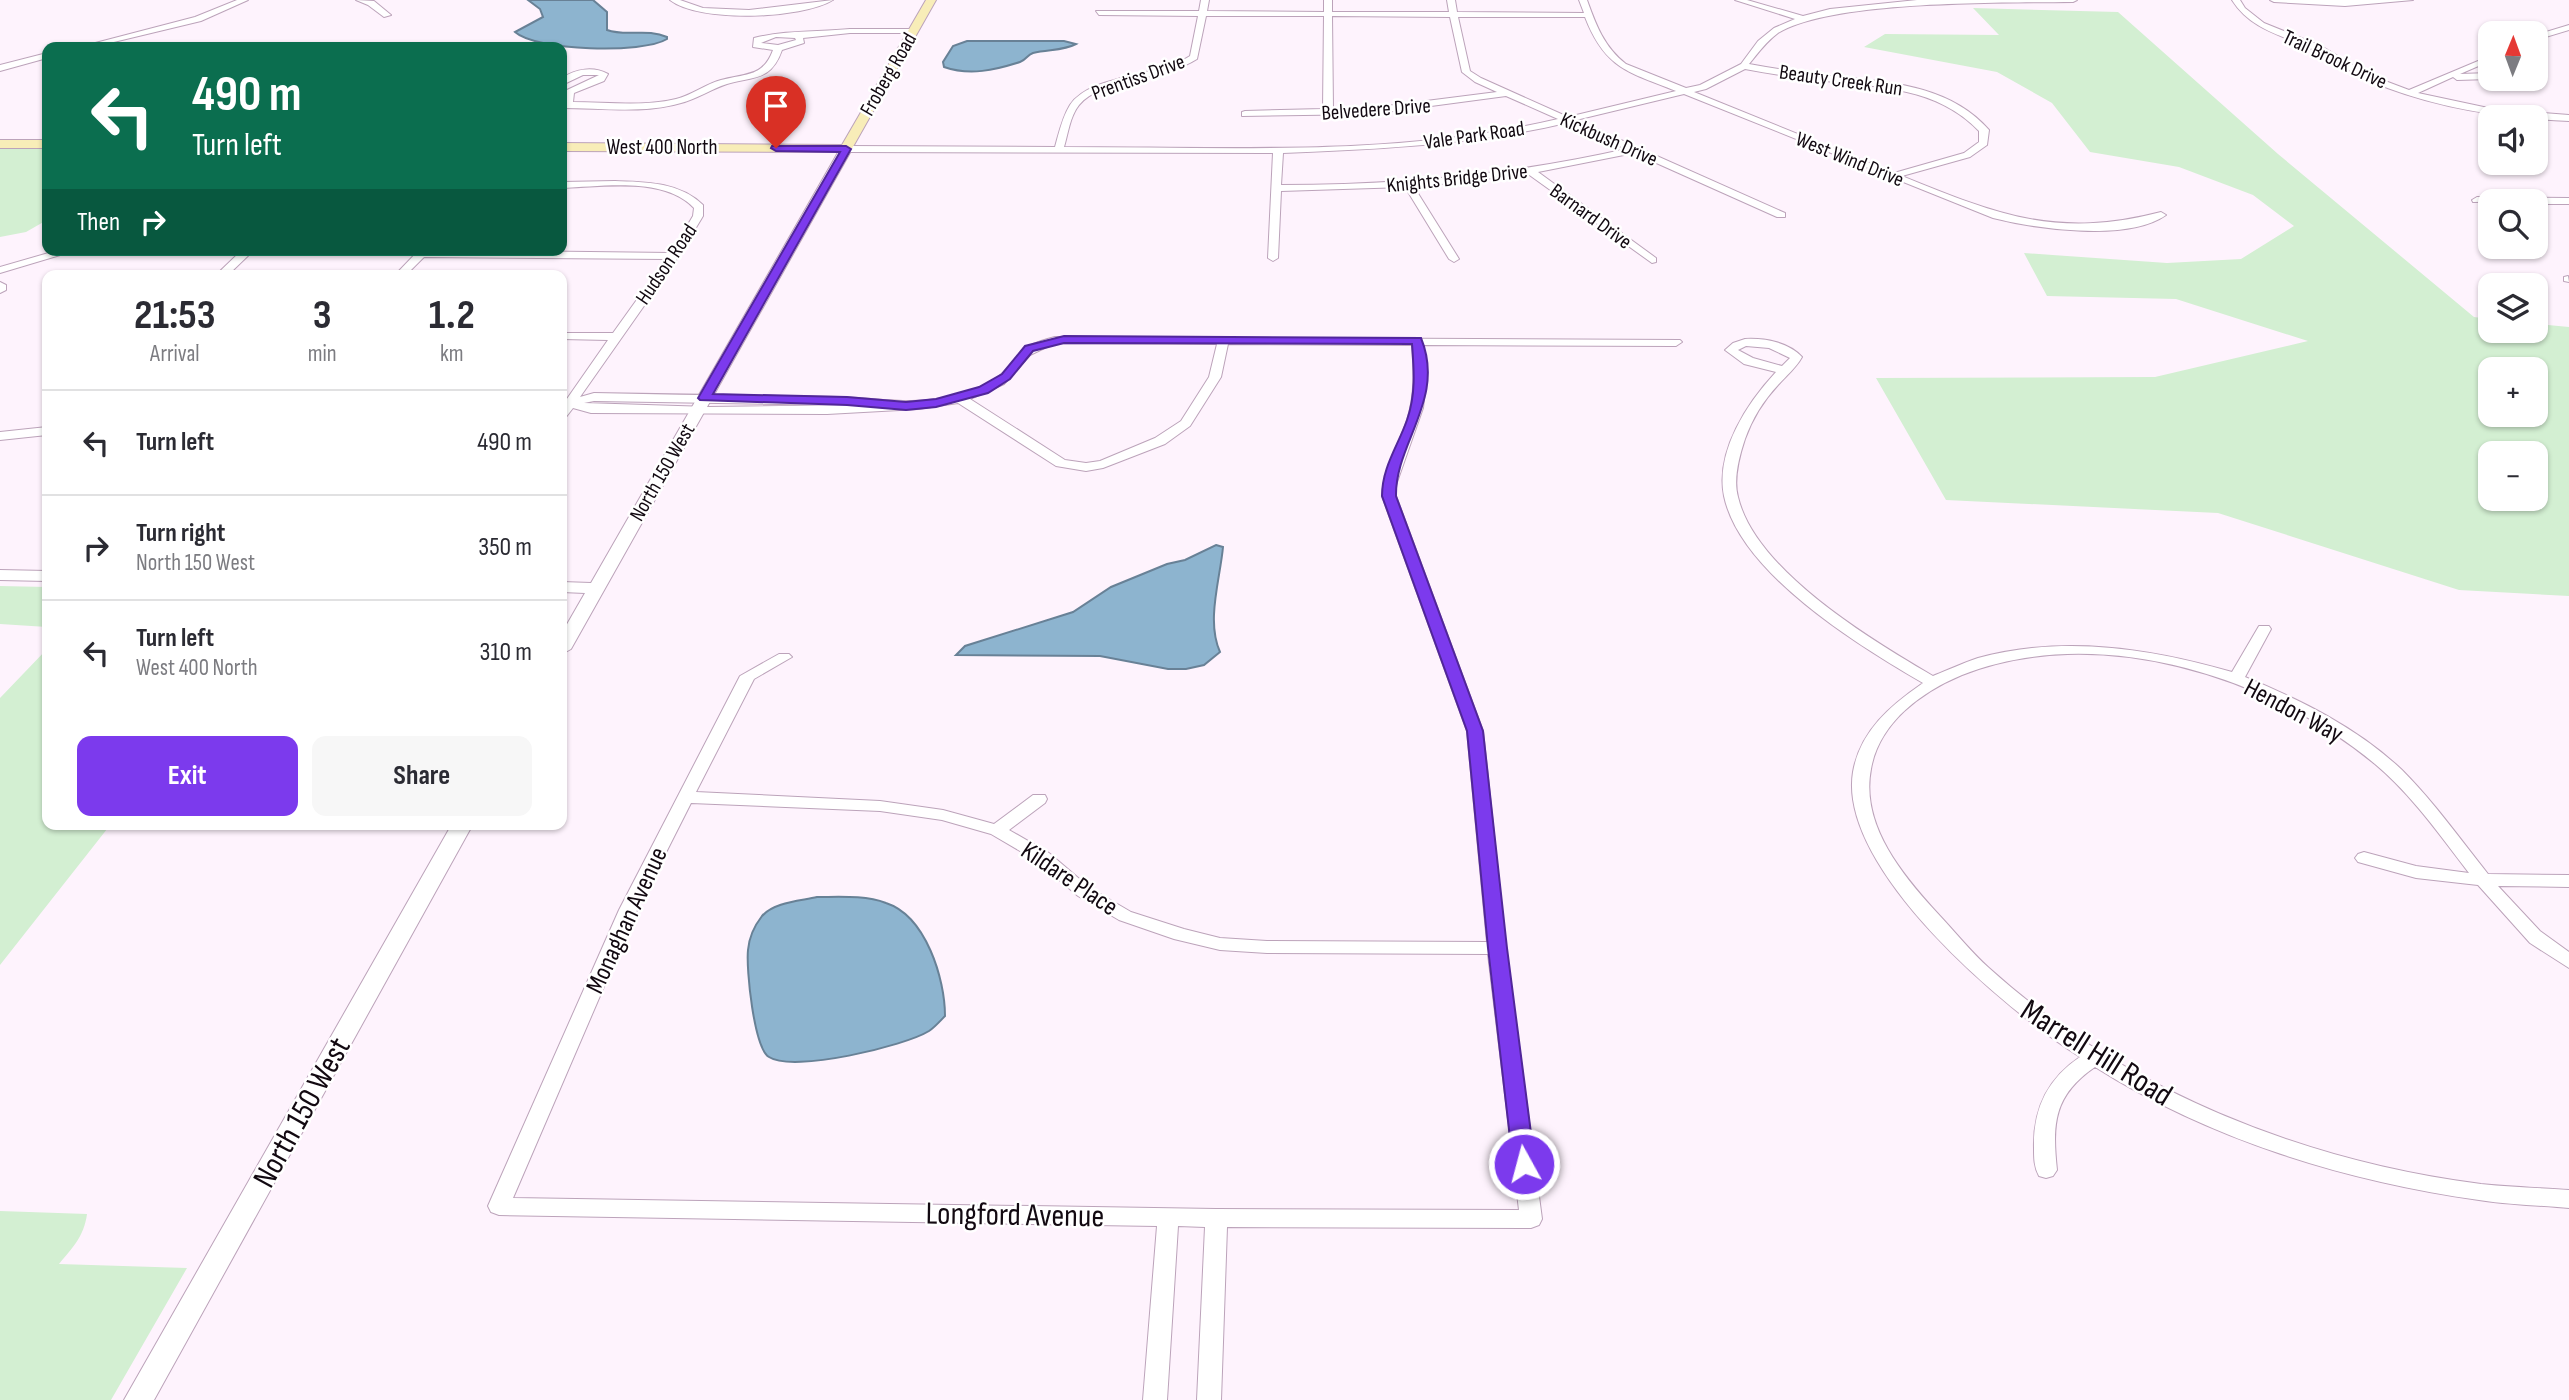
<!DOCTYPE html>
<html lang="en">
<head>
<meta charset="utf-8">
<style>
	body { margin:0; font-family:"Sofia Sans Condensed",sans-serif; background:#f7f7f7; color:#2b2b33; height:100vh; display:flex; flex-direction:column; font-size:26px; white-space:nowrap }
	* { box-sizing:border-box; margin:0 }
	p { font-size:23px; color:#7c7c81 }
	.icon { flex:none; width:38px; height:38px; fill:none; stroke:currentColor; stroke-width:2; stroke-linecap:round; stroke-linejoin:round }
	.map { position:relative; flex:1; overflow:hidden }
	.details { position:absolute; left:42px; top:270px; width:525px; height:560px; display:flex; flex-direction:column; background:#fff; border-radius:14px; box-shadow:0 2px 5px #0004 }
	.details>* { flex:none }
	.guide { position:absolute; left:42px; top:42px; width:525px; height:214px; border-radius:14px; box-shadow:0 2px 5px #0004; background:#0b6e4f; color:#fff; overflow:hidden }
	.needle { width:46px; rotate:1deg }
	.controls { position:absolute; left:2478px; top:21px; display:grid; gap:14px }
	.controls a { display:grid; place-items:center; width:70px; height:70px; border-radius:14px; background:#fff; box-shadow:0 2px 5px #0004; font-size:35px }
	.pin { position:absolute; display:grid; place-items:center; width:60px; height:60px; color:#fff; margin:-72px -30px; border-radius:50% 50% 50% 0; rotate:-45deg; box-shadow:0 0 7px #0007 }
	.pin .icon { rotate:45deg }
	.me { position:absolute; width:77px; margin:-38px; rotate:353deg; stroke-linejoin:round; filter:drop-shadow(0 0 5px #0008) }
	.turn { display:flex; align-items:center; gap:24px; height:147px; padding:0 35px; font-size:32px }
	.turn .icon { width:91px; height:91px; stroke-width:2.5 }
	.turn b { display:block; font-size:49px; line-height:60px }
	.then { display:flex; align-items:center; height:66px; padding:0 35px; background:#0003; gap:14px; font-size:26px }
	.eta { display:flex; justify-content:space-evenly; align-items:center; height:119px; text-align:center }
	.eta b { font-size:42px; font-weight:700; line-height:49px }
	.primary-button { display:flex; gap:14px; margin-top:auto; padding:14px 35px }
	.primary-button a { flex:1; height:80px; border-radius:14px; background:#7c3aed; color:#fff; font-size:28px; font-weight:700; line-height:80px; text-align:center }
	.primary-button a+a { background:#f7f7f7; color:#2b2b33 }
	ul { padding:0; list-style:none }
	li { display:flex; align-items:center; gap:21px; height:105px; padding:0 35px; border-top:2px solid #e1e1e2 }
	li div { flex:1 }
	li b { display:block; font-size:26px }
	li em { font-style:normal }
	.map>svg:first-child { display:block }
	.green { fill:#d3efd2; fill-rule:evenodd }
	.water { fill:#8db4cf; stroke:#688196; stroke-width:2 }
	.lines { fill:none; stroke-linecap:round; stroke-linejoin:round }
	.minor-casing { stroke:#bca3ba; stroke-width:2 }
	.tertiary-casing { stroke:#bca3ba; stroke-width:2 }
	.secondary-casing { stroke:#bca3ba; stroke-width:2 }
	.minor { fill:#fff; fill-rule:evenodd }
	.tertiary { fill:#fff; fill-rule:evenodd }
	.secondary { fill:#f8edb8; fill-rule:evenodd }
	.route { fill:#7c3aed; stroke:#51269a; stroke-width:2 }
	.labels { text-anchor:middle; stroke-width:5; stroke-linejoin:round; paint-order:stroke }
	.far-street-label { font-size:21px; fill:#120911; stroke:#fff }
	.street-label { font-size:26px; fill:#120911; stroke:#fff }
	.near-street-label { font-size:32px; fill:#120911; stroke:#fff }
</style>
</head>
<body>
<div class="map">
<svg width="2569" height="1400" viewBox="0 0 2569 1400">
	<rect width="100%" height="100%" fill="#fef3fd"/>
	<path class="green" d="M1973,8L2118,12L2278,154L2474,317L2490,319V331H2536V324L2569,327V596L2459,590L2218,513L1946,500L1876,378L2155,377L2308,341L2176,299L2047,296L2024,253L2167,263L2241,259L2294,226L2253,195L2179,167L2090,152L2052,103L1997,72L1864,47L1885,34L1999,35ZM2536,369V415H2490V369ZM2536,453V499H2490V453Z
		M0,149H47V220L26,232L0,237Z
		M0,586L47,587V627L0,624Z
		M47,649V824H111L0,965V698Z
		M0,1211L87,1214C84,1237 72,1248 59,1264L187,1268L111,1400H0Z"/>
	<path class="water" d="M528,0H593L607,12V30C626,37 647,28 667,37V39C643,54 536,51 515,32L543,17L540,9Z
		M967,41H1064L1076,44C1063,51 1048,49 1033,53C1027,55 1026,60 1020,62C995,70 970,76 944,67L943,62L953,46Z
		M1216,545L1223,547C1220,580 1206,621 1220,652L1204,665L1186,669H1168L1100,656L956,655L965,646L1073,612L1111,587L1167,564L1185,560Z
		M817,897C839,897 865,895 886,903C926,916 945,979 945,1016C940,1021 935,1027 929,1031C905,1046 793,1073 769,1057C754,1048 746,969 748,950C749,938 755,925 762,916C774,902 800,901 817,897Z"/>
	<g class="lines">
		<g class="minor-casing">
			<path id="minor" d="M237,0H248L201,21L93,47H80L195,17Z
				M356,0L374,1L391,15L384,17L368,5Z
				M670,0H680L703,8L749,10L833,0C802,19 699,23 670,0Z
				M1201,0H1209L1207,11L1324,12V0H1332V12H1449L1447,0H1455L1457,12L1584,13L1579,0H1587C1596,25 1604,47 1626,64L1686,88L1700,85L1741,64L1758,41L1774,28L1795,19L1735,0H1747L1803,16L1830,9L1917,0H2077L2073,2C2003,3 1833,0 1778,33C1766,42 1758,53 1749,64C1776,69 1803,73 1830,76C1886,82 1949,84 1989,130L1987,145L1970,157L1902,176C1998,215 2057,239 2161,212L2166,215C2128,242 2037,229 1993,218L1684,94L1576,120L1785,213V217H1777L1634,153L1538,172L1656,258V262L1652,263L1528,174L1414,187L1459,259L1454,262L1449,259L1405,187L1281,191L1278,258L1273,261L1268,258L1273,153L846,152L841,149L846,146L1055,147C1059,133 1062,118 1070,105C1091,74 1156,78 1190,56L1198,16L1099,15L1096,11H1199ZM1206,16H1324L1323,109L1245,111L1242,112V116L1371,114L1506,96L1558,119C1398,157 1228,147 1064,147C1068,134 1070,116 1079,105C1101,78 1163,81 1197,59ZM1332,16L1450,17L1462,72L1475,82L1497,92L1371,108L1333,109ZM1458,17H1585C1605,69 1629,72 1676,91L1568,117L1481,78L1470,71ZM1745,69C1772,74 1798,78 1825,81C1881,87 1938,88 1979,131V142L1964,153L1894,173L1694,92L1706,89ZM1566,123L1626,149C1512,175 1398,185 1281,185L1283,153C1378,149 1473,145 1566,123Z
				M2232,0H2240L2245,8L2264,23L2321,46L2372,76L2409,90L2490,56V61L2460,74L2490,73V79L2457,80L2453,77L2418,93L2493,109L2569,115V121C2502,118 2432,108 2368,80C2348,72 2332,57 2312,49C2282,35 2251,30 2232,0Z
				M2270,0H2413L2345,6L2274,2Z
				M2569,25V30L2536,40V35Z
				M850,29H913L917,31L913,33H850L803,38L804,43L782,50C771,81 755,76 727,84C711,89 697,99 681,103C645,114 600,108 562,108L567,90L599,75H583L562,85V78C576,69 593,66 608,74L604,81L574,93L573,102C606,102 643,107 676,99C692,95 706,84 721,80C747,73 763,77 773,50L753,47L754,38C785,30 818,32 850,29ZM776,37L795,38L796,40L778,45L761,43Z
				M47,53V58L0,71V65Z
				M2536,59L2544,69L2536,76Z
				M615,181C646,182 680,182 703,205V216L679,256L580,397L594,393C676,395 758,396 840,397C878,398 914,406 952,396C970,392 990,385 1004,372C1028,350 1019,346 1055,337L1680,340L1682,342L1676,346L1423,345L1426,380L1423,408L1396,485V496L1483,731L1506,948L1542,1219L1539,1225L1531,1228L1227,1227L1221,1400H1197L1205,1227L1178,1226L1167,1400H1143L1157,1226L499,1215L491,1212L488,1206L619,910L740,676L779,654H789L792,657L754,679L696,792L880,801L943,810L994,824L1033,795H1045L1047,799L1045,803L1009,830L1049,853L1090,888L1131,912L1184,929L1220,938L1267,941L1487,942L1467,731L1382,496C1384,467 1400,444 1408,417C1415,393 1414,369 1412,345L1228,344L1221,377L1190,426L1165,444L1103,468L1086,471L1056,466L958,403L918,409L827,414L591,413L573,408L566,417L562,418V406L608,340L562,339V333H613L666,259L424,257L406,275H395L419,250L671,253L693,216L694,208C663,176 602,187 562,188V182ZM1055,343L1217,344L1209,377L1181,421L1155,438L1100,461L1086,463L1065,460L970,399L1004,384L1030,355ZM594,401L847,405H854L709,407L584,403ZM691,803L880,811L942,820L991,834L1037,861L1078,896L1119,920L1174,939L1220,950L1267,953L1488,954L1519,1210L1216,1209L513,1198L637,910Z
				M2477,197L2569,198V204H2536V201L2473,202L2472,200Z
				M59,250H77L0,273V267Z
				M242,250H254L228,275H216Z
				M2568,276L2569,282L2564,281V277Z
				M0,282L6,285V290L0,293Z
				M1745,339C1765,338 1788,342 1802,357C1796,368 1786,376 1778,385C1763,401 1752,419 1745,439C1739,457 1733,479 1738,497C1755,570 1871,640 1933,676C1948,670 1963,663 1978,658C2063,635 2149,648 2232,672L2259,626H2269L2271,629L2245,677C2301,700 2358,728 2402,770C2434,802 2460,839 2488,874L2569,875V887L2498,886L2540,931L2569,952V968L2530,943L2478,885L2416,878L2358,862L2355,858L2358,854L2364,852L2416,866L2469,873C2440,835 2411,794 2375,764C2268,675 2095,622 1962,675C1921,692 1879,723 1871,769C1860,826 1904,877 1940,916C1956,933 1972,953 1989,968C2124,1090 2302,1161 2481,1184C2510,1187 2540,1188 2569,1190V1208C2539,1205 2509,1205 2479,1200C2346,1181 2210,1140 2095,1067C2054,1095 2052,1123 2057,1170L2053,1176L2046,1178L2039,1176C2034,1167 2034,1158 2034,1148C2033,1109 2047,1079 2080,1057C2007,1011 1837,869 1853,772C1860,731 1891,705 1923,683C1859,646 1740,573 1724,496C1715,451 1748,402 1776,372L1744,364L1725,350L1733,343ZM1746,346L1769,348L1790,358L1782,366L1753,358L1738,350Z
				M47,427V435L0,440V432Z"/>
		</g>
		<g class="tertiary-casing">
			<path id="tertiary" d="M846,146L852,149L571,649L562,654V633L585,593L562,592V582L591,583L840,149Z
				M0,570L47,571V581L0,580Z
				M452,824H473L154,1400H124Z"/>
		</g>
		<g class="secondary-casing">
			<path id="secondary" d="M926,0H936L850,152L562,151V143L842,145Z
				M0,140H47V148H0Z"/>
		</g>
		<use href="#minor" class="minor"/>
		<use href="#tertiary" class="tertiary"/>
		<use href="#secondary" class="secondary"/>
	</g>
	<path class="route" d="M772,146H846L851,149L713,394L847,397L906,402L936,399L979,387L1002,374L1025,346L1064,336L1421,338C1446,399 1395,443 1396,496L1483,731L1507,948L1535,1164L1531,1169L1524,1172L1516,1169L1513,1164L1488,948L1467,731L1382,496C1382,467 1398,446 1407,420C1416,394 1414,370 1412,344L1064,343L1033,351L1010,379L988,393L936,407L906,410L847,405L700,400L698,398L840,152L776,151L771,148Z"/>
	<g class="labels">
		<g class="far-street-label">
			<text transform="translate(2335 59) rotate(25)" y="7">Trail Brook Drive</text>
			<text transform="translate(888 74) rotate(-60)" y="7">Froberg Road</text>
			<text transform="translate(1138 77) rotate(-20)" y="7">Prentiss Drive</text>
			<text transform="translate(1841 80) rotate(8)" y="7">Beauty Creek Run</text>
			<text transform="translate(1376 109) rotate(-4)" y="7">Belvedere Drive</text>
			<text transform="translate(1474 135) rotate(-8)" y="7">Vale Park Road</text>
			<text transform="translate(1609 139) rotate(24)" y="7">Kickbush Drive</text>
			<text x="662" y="154">West 400 North</text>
			<text transform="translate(1850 159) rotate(22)" y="7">West Wind Drive</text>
			<text transform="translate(1457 178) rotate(-6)" y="7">Knights Bridge Drive</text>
			<text transform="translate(1591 216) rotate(36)" y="7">Barnard Drive</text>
			<text transform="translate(666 264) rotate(-56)" y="7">Hudson Road</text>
			<text transform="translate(662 472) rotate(-60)" y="7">North 150 West</text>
		</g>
		<g class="street-label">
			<text transform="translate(2294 710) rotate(28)" y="9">Hendon Way</text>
			<text transform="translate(1070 878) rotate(34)" y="9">Kildare Place</text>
			<text transform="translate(626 920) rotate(-65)" y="9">Monaghan Avenue</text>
		</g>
		<g class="near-street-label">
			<text transform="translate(2097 1052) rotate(32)" y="11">Marrell Hill Road</text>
			<text transform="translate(301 1112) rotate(-61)" y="11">North 150 West</text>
			<text transform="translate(1015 1214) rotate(1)" y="11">Longford Avenue</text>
		</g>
	</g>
</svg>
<div class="controls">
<a><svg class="needle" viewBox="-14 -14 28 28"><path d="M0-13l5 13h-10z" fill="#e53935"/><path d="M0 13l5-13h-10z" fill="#7c7c81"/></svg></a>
<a><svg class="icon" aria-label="sound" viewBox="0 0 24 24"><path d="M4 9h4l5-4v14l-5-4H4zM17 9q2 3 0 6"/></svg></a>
<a><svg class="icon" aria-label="search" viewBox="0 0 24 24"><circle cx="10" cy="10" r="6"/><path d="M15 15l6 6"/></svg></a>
<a><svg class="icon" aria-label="layers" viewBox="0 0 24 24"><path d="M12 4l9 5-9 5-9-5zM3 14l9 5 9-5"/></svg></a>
<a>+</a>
<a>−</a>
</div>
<div class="pin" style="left:776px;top:148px;background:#d93025"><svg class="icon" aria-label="arrive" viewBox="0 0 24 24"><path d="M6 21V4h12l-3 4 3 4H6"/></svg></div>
<svg class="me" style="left:1524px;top:1164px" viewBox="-20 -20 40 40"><circle r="17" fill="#7c3aed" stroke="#fff" stroke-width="3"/><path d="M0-11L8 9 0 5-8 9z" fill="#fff"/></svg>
<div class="guide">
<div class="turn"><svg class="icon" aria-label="left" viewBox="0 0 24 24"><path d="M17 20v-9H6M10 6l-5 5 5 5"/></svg><div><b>490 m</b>Turn left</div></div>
<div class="then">Then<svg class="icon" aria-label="right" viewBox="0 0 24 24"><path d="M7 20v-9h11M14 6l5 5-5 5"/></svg></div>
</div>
<section class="details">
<div class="eta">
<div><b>21:53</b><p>Arrival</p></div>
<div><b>3</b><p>min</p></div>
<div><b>1.2</b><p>km</p></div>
</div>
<ul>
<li><svg class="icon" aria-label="left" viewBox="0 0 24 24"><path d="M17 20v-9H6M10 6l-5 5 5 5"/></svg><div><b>Turn left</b></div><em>490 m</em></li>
<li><svg class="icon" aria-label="right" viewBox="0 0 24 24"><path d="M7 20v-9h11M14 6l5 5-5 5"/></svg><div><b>Turn right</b><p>North 150 West</p></div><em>350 m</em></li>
<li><svg class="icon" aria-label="left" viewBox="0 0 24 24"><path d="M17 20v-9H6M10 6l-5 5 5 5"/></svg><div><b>Turn left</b><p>West 400 North</p></div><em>310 m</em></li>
</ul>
<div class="primary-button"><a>Exit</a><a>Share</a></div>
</section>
</div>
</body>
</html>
